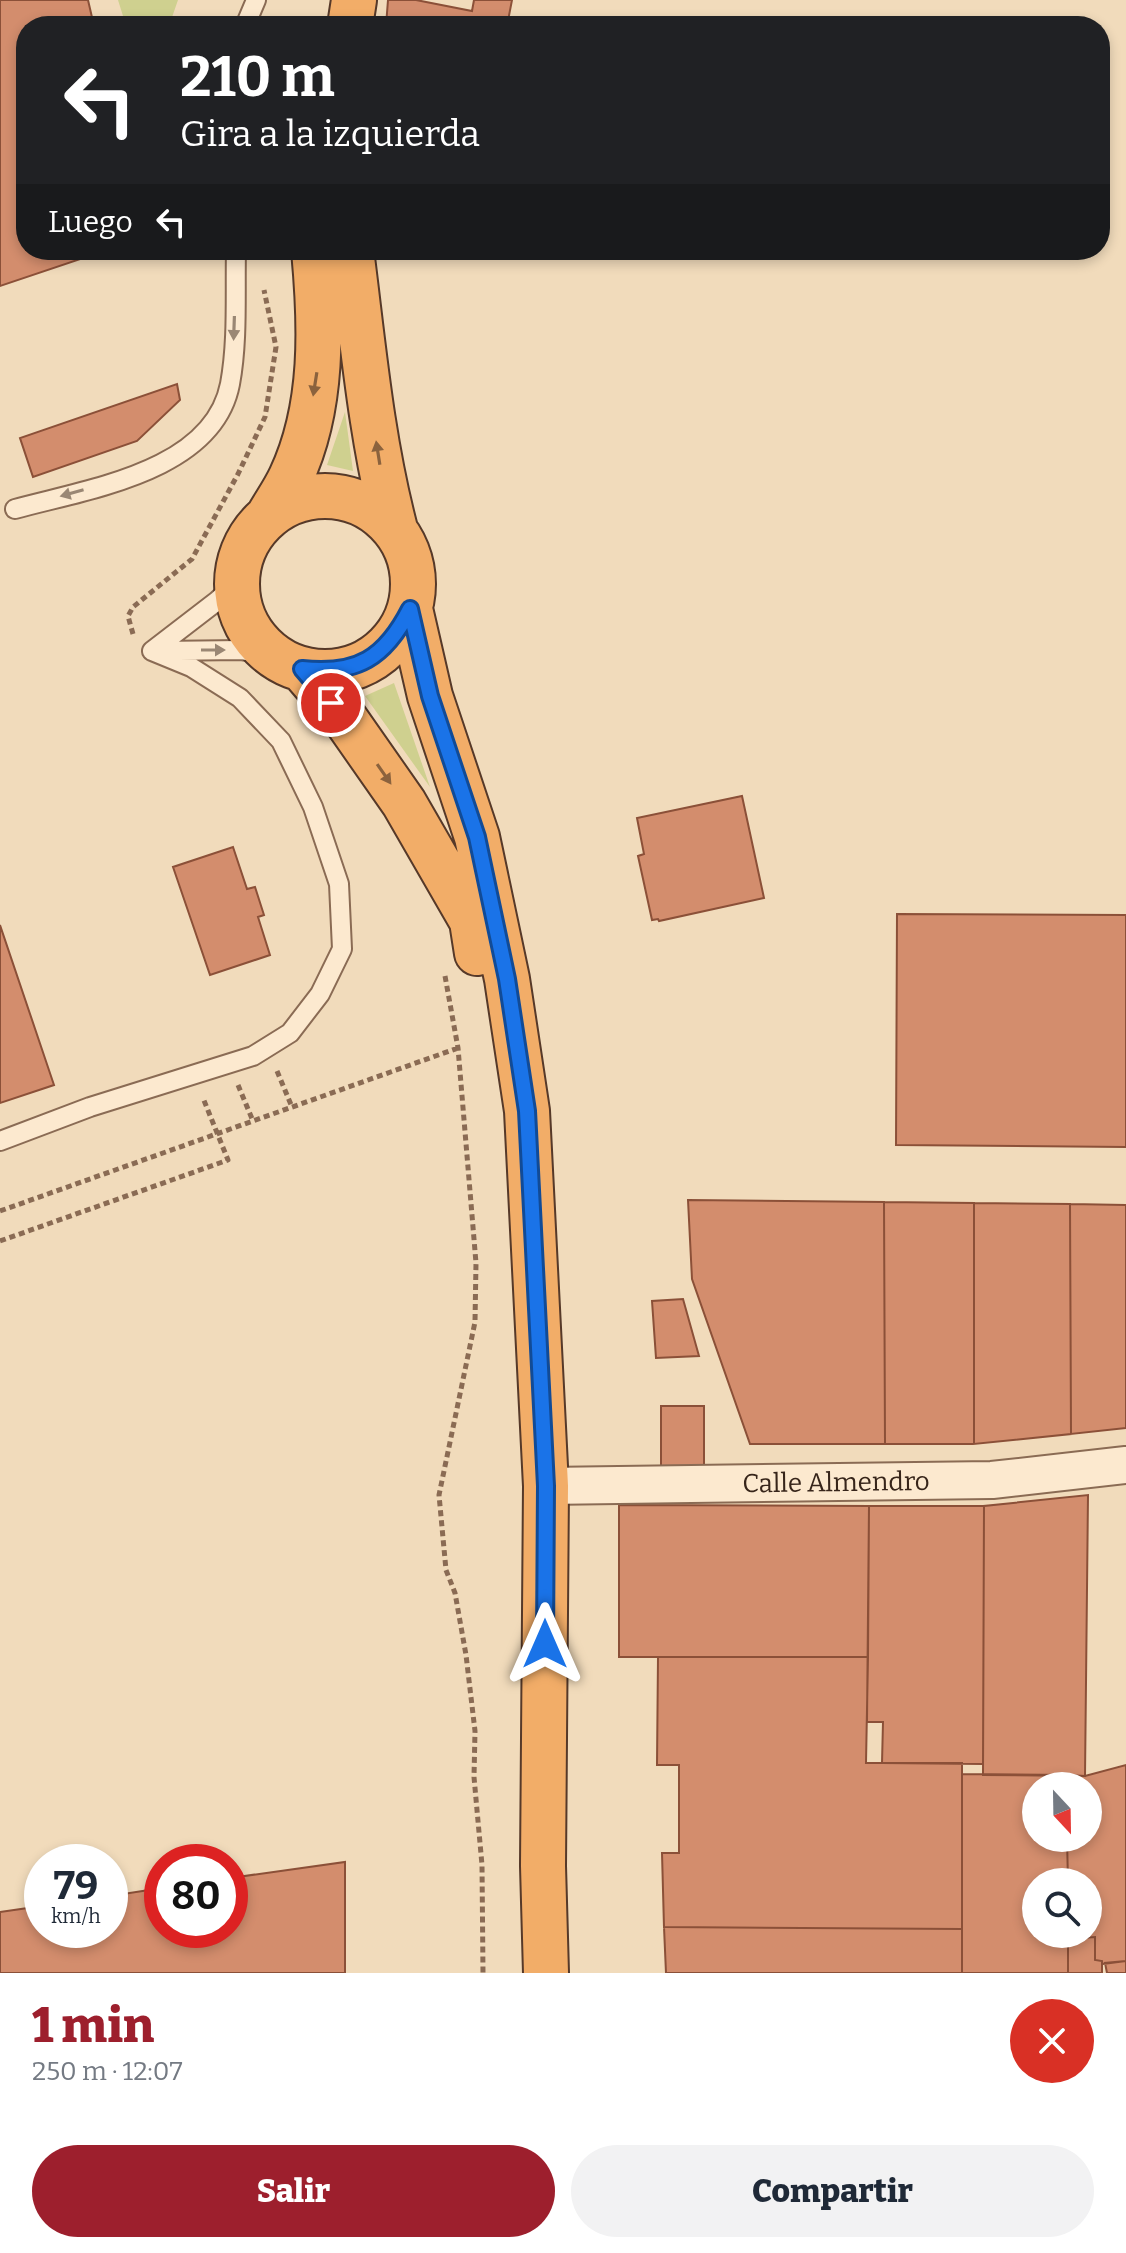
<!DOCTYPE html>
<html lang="es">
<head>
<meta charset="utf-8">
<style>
	body { margin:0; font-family:Bitter,serif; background:#f2f2f3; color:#1f2937; height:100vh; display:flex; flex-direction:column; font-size:30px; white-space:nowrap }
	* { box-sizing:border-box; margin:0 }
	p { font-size:26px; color:#747a83 }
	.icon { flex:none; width:44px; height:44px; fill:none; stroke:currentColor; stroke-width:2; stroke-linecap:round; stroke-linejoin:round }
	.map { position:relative; height:1973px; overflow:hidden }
	.side { display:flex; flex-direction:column; background:#fff; flex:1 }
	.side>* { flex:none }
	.hud { position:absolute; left:16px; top:16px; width:1094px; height:244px; border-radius:32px; box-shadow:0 4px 12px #0003; background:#202124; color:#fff; overflow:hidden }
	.needle { width:52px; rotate:158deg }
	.tools { position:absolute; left:1022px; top:1772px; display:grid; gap:16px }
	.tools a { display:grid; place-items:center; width:80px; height:80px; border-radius:50%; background:#fff; box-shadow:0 4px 12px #0003; font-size:40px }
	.speed { position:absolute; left:24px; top:1844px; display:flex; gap:16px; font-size:40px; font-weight:700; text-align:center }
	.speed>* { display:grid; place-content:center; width:104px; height:104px; border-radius:50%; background:#fff; box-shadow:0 4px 12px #0003; line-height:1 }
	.speed small { font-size:20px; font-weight:400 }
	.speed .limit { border:12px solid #d22; background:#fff; color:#111 }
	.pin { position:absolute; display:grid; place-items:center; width:68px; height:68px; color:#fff; margin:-34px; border:4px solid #fff; border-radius:50%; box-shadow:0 2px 8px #0007 }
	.me { position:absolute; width:88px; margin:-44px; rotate:0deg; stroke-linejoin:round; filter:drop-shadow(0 0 6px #0008) }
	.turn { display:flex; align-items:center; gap:28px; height:168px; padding:0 32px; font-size:36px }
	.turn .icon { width:104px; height:104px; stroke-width:2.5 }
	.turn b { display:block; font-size:56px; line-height:68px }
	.then { display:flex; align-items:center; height:76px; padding:0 32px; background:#0003; gap:16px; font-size:30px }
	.round { display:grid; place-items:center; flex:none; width:84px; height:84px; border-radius:42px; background:#f2f2f3 }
	.overview { display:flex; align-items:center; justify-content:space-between; height:136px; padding:0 32px }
	h1 { font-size:48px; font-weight:800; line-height:60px; color:#9d1f2d }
	.action { display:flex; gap:16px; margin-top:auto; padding:16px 32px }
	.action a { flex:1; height:92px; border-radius:48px; background:#9d1f2d; color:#fff; font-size:32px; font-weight:800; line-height:92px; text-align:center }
	.action a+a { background:#f2f2f3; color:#1f2937 }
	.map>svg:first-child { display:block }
	.green { fill:#cfd08f }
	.building { fill:#d38d6d; stroke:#8b5038; stroke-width:2 }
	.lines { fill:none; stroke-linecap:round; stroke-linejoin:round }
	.service-casing { stroke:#8a6b54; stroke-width:22 }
	.minor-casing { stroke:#8a6b54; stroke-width:40 }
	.trunk-casing { stroke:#563929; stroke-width:48 }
	.path { stroke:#8a6b54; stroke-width:5; stroke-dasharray:6 4; stroke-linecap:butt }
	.service { stroke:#fce9cf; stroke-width:18 }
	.minor { stroke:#fce9cf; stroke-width:36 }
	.trunk { stroke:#f2ad68; stroke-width:44 }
	.oneway { fill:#9a8774 }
	.oneway2 { fill:#8b623d }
	.route-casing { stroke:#114b97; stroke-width:20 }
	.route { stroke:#1a73e8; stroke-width:14 }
	.labels { text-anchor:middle; stroke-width:8; stroke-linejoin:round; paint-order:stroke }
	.street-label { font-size:26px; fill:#37251a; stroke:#f8e6cb }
</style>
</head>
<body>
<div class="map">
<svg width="1126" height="1973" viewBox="0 0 1126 1973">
	<rect width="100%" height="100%" fill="#f1dbbb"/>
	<path class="green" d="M118,0H178L170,23L123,16Z
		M345,412L353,471L327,465Z
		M394,683L430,787L365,696Z"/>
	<path class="building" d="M0,0H88L94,26H26V250H128L109,256L107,250L0,286Z
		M388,0H416L472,11L474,0H512L507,26H386Z
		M177,384L180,400L137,441L33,477L20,438Z
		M742,796L764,898L659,921L658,919L652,920L638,856L644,854L637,818Z
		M233,847L247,889L255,887L264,915L258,917L270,955L210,975L173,867Z
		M897,914L1126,915V1147L896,1145Z
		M0,925L54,1085L0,1103Z
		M688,1200L884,1202L885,1444H750L692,1279Z
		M884,1202L974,1203V1444H885Z
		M974,1203L1070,1204L1071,1434L974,1444Z
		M1070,1204L1126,1205V1428L1071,1434Z
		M683,1299L699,1356L656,1358L652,1301Z
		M661,1406H704V1467H661Z
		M1088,1495L1085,1776L983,1775L984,1506Z
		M619,1505L869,1506L868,1657H619Z
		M869,1506H984L983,1764L882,1763L883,1722H867Z
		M658,1657H868L866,1763H962V1929L664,1927L662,1853H679V1765H657Z
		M1126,1765V1961L1102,1964V1961L1095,1960V1937L1068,1939V1934H1088V1882H1068L1067,1838H1088V1786H1067V1775L1085,1776Z
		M962,1774L1067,1775V1786H1036V1838H1067L1068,1882H1036V1934H1068V1973H962Z
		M345,1862V1973H0V1912L42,1906V1930H110V1896L162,1888V1930H230V1878Z
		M664,1927L962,1929V1973H666Z
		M1095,1937V1960L1102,1961V1973H1068V1939Z
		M1126,1961V1973H1107L1105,1963Z"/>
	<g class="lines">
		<g class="service-casing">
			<path id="service" d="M245,26L256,0
				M15,509C87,489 213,472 230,384C238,341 235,294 236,250
				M152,651L217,601L236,583
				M159,651L241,650L274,655
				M0,1141L90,1107L253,1056L290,1033L320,994L342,949L339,884L313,807L281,741L240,698L191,667L152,651"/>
		</g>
		<g class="minor-casing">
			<g id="minor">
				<path id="s1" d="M546,1486L992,1480L1126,1465"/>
			</g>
		</g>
		<g class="trunk-casing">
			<path id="trunk" d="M350,26L354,0
				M351,250C363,343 371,438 395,529
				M237 584a88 88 0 1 1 176 0a88 88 0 1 1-176 0Z
				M269,515C276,503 285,490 291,477C324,407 321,325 314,250
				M410,609L430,696L477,837L507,979L527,1111L546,1486L543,1866L546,1973
				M302,669L346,720L404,803L472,921L477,953"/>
		</g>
		<path class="path" d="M133,634L128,616L133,607L192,559L238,474L265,417L276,347L264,290
			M445,976L458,1048L476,1263L475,1322L439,1495L446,1570L455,1593L466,1655L475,1731L474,1777L482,1865L483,1973
			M277,1071L292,1107
			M238,1085L253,1121
			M0,1211L458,1048
			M0,1241L228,1160L203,1098"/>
		<use href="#service" class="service"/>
		<use href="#minor" class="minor"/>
		<use href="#trunk" class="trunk"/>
	</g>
	<defs><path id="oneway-solid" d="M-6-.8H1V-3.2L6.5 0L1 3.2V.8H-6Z" transform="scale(2)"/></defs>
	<g class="oneway">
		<use href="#oneway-solid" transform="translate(234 328) rotate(92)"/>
		<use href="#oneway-solid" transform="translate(72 493) rotate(164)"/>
		<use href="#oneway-solid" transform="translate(213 650)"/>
	</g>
	<g class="oneway2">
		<use href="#oneway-solid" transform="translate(315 384) rotate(99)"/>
		<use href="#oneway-solid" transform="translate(378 453) rotate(-99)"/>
		<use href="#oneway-solid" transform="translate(384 774) rotate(55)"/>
	</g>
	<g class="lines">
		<g class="route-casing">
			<path id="route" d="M331,703L302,669C357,675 385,658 410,609L430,696L477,837L507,979L527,1111L546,1486L545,1644"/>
		</g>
		<use href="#route" class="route"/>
	</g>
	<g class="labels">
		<g class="street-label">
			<text dy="9" stroke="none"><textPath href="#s1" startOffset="290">Calle Almendro</textPath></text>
		</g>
	</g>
</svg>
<div class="tools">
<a><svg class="needle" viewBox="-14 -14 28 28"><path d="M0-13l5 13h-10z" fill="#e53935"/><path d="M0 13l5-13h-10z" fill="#747a83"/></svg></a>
<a><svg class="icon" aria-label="search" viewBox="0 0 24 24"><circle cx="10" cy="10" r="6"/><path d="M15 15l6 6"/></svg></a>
</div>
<div class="speed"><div>79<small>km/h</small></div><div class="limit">80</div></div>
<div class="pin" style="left:331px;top:703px;background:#d93025"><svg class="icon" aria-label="arrive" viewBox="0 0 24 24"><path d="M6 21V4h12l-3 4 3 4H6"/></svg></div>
<svg class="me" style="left:545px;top:1644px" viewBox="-20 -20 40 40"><path d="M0-17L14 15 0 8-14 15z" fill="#1a73e8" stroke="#fff" stroke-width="4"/></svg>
<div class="hud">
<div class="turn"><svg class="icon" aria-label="left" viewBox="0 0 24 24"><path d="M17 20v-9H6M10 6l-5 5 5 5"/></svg><div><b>210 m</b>Gira a la izquierda</div></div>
<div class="then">Luego<svg class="icon" aria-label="left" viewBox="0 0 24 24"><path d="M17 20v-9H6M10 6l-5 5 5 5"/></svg></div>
</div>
</div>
<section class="side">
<div class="overview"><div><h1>1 min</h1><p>250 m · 12:07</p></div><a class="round" style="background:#d93025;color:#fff"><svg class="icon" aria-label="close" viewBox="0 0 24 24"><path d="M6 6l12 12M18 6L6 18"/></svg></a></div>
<div class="action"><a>Salir</a><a>Compartir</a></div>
</section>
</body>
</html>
